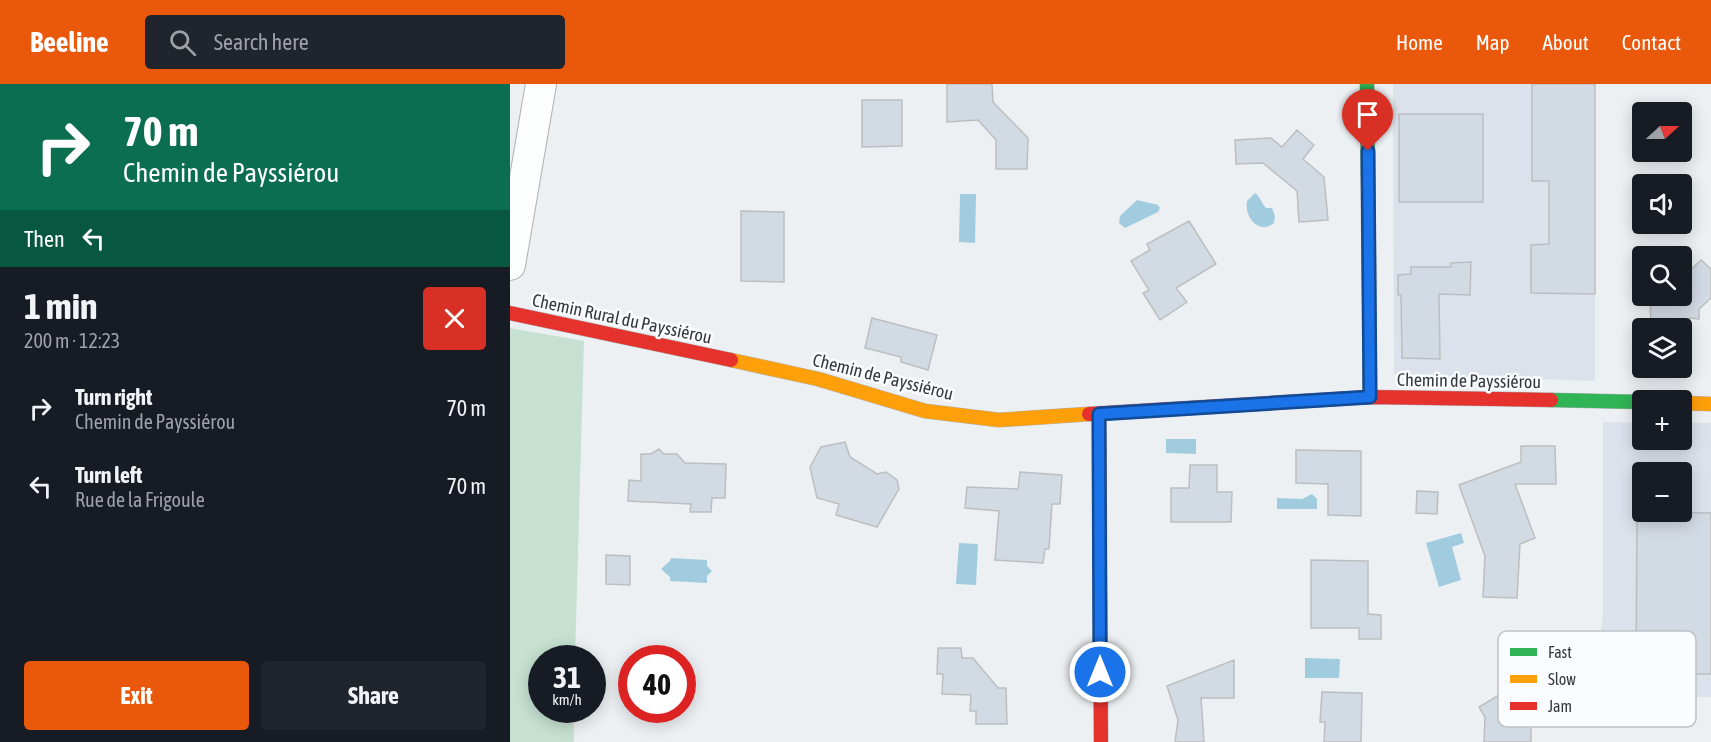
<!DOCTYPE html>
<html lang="en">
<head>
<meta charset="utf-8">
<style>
	body { margin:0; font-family:"Asap Condensed",sans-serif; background:#20242c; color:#f1f3f6; height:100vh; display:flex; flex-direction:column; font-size:22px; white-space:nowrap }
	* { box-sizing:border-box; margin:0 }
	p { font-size:20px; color:#9ea1a6 }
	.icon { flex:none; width:33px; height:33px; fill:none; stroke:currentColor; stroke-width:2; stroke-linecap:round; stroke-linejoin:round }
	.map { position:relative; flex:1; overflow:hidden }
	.sheet { display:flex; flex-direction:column; background:#171b24; width:510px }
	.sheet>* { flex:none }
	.hud { background:#0b6e4f; color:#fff; overflow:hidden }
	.needle { width:39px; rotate:69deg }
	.buttons { position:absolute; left:1122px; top:18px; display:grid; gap:12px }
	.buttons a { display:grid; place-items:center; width:60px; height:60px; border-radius:6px; background:#171b24; box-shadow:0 3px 15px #0003; font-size:30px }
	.speed { position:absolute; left:18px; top:561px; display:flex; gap:12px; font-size:30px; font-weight:700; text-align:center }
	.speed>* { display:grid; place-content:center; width:78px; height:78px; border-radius:50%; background:#171b24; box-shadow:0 3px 15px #0003; line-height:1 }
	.speed small { font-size:15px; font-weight:400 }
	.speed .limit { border:9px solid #d22; background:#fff; color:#111 }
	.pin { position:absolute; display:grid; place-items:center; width:51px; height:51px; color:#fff; margin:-62px -26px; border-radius:50% 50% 50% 0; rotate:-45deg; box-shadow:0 0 6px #0007 }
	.pin .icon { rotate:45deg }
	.me { position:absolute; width:66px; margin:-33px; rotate:0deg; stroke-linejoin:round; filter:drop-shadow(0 0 4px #0008) }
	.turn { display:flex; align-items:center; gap:21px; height:126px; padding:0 24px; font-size:27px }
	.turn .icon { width:78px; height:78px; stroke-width:2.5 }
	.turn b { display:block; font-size:42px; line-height:51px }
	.then { display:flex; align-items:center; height:57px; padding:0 24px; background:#0003; gap:12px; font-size:22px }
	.round { display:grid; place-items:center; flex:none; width:63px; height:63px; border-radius:6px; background:#20242c }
	.summary { display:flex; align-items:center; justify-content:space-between; height:102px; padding:0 24px }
	h1 { font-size:36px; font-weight:700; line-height:45px }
	.action { display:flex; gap:12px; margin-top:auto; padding:12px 24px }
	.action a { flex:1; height:69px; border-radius:6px; background:#ea580c; color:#fff; font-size:24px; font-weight:700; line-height:69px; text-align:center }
	.action a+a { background:#20242c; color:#f1f3f6 }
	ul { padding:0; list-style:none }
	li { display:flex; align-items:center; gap:18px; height:78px; padding:0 24px }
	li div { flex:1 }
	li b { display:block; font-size:22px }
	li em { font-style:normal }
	header { display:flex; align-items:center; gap:36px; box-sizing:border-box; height:84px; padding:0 30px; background:#ea580c; color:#fff }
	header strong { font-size:28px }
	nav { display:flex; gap:33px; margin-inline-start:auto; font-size:21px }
	.search { width:420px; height:54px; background:#20242c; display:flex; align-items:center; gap:15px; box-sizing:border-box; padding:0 21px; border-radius:6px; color:#9ea1a6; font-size:22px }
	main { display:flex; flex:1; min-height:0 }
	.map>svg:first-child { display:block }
	.built { fill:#dce2eb; fill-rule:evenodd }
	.green { fill:#c6e1d1 }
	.water { fill:#a1cbdf }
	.building { fill:#d2dae4; stroke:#bcbec0; stroke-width:1.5 }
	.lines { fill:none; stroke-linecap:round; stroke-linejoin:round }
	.street-casing { stroke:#aeb0b3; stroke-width:32 }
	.fast-casing { stroke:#aeb0b3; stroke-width:15 }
	.slow-casing { stroke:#aeb0b3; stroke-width:15 }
	.jam-casing { stroke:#aeb0b3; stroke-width:15 }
	.street { stroke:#fcfdfd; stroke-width:30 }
	.fast { stroke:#30b455; stroke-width:14 }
	.slow { stroke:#ff9f0a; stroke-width:14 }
	.jam { stroke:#e5322d; stroke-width:14 }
	.route-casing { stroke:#114b97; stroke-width:15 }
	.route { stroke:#1a73e8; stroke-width:10 }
	.labels { text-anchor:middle; stroke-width:5; stroke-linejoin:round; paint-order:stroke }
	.street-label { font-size:18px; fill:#36383b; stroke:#fafcff }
	.key { fill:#fafcff; stroke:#bfc1c4; stroke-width:1.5 }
	.key-label { font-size:16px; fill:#36383b }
</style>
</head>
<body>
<header>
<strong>Beeline</strong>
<div class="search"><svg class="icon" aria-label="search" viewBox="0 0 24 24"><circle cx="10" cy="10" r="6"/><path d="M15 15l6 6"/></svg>Search here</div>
<nav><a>Home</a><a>Map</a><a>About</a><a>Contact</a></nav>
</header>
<main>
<section class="sheet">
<div class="hud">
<div class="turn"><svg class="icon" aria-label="right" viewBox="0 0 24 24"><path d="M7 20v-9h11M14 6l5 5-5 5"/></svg><div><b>70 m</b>Chemin de Payssiérou</div></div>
<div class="then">Then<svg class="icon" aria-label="left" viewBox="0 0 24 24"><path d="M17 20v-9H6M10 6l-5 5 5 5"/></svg></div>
</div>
<div class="summary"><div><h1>1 min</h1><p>200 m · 12:23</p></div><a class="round" style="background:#d93025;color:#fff"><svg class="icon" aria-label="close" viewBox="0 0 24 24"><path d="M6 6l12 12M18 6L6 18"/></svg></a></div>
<ul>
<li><svg class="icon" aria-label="right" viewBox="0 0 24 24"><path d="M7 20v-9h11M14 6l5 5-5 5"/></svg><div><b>Turn right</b><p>Chemin de Payssiérou</p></div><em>70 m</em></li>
<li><svg class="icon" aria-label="left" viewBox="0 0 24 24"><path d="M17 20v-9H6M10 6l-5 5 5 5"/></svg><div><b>Turn left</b><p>Rue de la Frigoule</p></div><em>70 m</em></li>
</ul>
<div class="action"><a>Exit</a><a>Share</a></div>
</section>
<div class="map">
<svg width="1201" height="658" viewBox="0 0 1201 658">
	<rect width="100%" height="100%" fill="#edf0f3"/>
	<path class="built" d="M883,0H1085V297L884,290Z
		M1093,338L1132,339V356H1172V339H1201V613L1083,612L1093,530ZM1132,388H1172V428H1132Z"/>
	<path class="green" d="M0,244L74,257L65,574H32V626H63L64,658H0Z"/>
	<path class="water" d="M745,109C750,112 752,120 756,124H762L765,132L764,139C749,151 734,133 737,117Z
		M450,110H466L465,159L449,158Z
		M627,116L648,121L650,124L648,128L615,144L609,139L610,132Z
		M656,355H686V370L656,369Z
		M802,410L807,415V425H767V414L792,415Z
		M951,449L954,459L942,463L951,496L929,503L916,459Z
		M449,459L468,460L466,501L446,500Z
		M161,474L197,476V482L202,487L197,492V499L160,497V493L151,485L160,477Z
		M795,574L830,575L829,594H795Z"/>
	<path class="building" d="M437,0H482L483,18L518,54L517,85H486V56L468,36L437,38Z
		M1022,0H1085V210L1021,209V161L1039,160V97H1022Z
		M352,16H392V62L352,63Z
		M889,30H973V118H889Z
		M787,46L804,61L793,75L814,93L818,136L789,138L787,107L753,79L726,80L725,56L761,54L772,63Z
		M231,127L274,128V198L231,197Z
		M679,137L706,180L666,204L677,218L650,236L633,209L639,206L621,177L640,166L637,160Z
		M1191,176L1201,185V214L1189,225V235L1179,234L1169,244H1141L1140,212H1172V194Z
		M961,178L960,211L929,210L930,275L892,274L891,211H888V191L901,190V183H941V179Z
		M362,234L427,251L418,286L391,278V273L355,264Z
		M335,358L340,373L367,390L376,388L387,396L389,405L367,443L326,431L329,420L307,414L300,383L311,363Z
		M1011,362H1045L1046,400H1005L1025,454L1010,460L1007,514L973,513L975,472L949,401L1011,378Z
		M149,365L154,370H167L175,379L216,380L215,414H202L201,428H180L181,420L118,417L119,396L131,397V370H141Z
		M786,366L851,367V432L818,431V400L786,399Z
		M680,381H707V408H722L721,438H661V404H679Z
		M510,388L552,391L550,420H542L539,465H535L533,479L485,476L489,427L455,424L457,403L508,405Z
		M907,407L928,408L927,430L906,429Z
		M1127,428L1201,429V590H1126Z
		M96,471L120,472V501L96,500Z
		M801,476L858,477V530L871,531V555H849V544H801Z
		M428,564H451L452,574H463L488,604H496L497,640H466V627H460L461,611L432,610L433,590H427Z
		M724,576V614H691L694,658H665L668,636L657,602Z
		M999,605L1021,644V658H974L975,633L969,623Z
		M812,608L852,609L851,658H814L815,638H810Z"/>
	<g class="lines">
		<g class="street-casing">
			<path id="street" d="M0,181L31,0"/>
		</g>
		<g class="fast-casing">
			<path id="fast" d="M857,0L860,313
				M1041,316L1132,318"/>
		</g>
		<g class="slow-casing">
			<path id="slow" d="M221,276L308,295L415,327L489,336L579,330
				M1172,319L1201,320"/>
		</g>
		<g class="jam-casing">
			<path id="jam" d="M0,229L221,276
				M579,330L860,313L1041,316
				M589,331L591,658"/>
		</g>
		<use href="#street" class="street"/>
		<use href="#fast" class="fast"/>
		<use href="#slow" class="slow"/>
		<use href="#jam" class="jam"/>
	</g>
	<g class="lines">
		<g class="route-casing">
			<path id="route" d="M590,588L589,330L860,313L858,67"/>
		</g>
		<use href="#route" class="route"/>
	</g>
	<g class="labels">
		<g class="street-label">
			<text transform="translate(112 235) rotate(12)" y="6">Chemin Rural du Payssiérou</text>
			<text transform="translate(373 293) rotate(14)" y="6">Chemin de Payssiérou</text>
			<text transform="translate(959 297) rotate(1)" y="6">Chemin de Payssiérou</text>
		</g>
	</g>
	<rect x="988" y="547" width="198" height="96" rx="9" class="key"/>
	<rect x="1000" y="564" width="27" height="8" fill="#30b455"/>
	<rect x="1000" y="591" width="27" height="8" fill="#ff9f0a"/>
	<rect x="1000" y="618" width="27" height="8" fill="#e5322d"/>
	<g class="key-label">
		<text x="1038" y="574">Fast</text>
		<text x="1038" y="601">Slow</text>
		<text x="1038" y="628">Jam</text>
	</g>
</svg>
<div class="buttons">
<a><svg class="needle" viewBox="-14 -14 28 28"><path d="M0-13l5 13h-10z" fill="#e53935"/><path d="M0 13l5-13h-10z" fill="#9ea1a6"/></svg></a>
<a><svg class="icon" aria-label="sound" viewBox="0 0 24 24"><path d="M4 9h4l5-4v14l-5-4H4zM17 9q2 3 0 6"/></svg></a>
<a><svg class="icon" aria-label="search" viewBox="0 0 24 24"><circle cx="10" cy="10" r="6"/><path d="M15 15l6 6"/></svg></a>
<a><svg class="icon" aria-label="layers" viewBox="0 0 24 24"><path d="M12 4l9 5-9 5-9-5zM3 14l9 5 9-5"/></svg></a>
<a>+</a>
<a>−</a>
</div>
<div class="speed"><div>31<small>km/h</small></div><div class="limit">40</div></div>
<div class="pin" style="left:858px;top:67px;background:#d93025"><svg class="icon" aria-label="arrive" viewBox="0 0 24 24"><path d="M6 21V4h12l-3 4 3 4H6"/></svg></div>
<svg class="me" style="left:590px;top:588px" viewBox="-20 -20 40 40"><circle r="17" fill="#1a73e8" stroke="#fff" stroke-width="3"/><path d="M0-11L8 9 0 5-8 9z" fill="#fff"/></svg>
</div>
</main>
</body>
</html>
